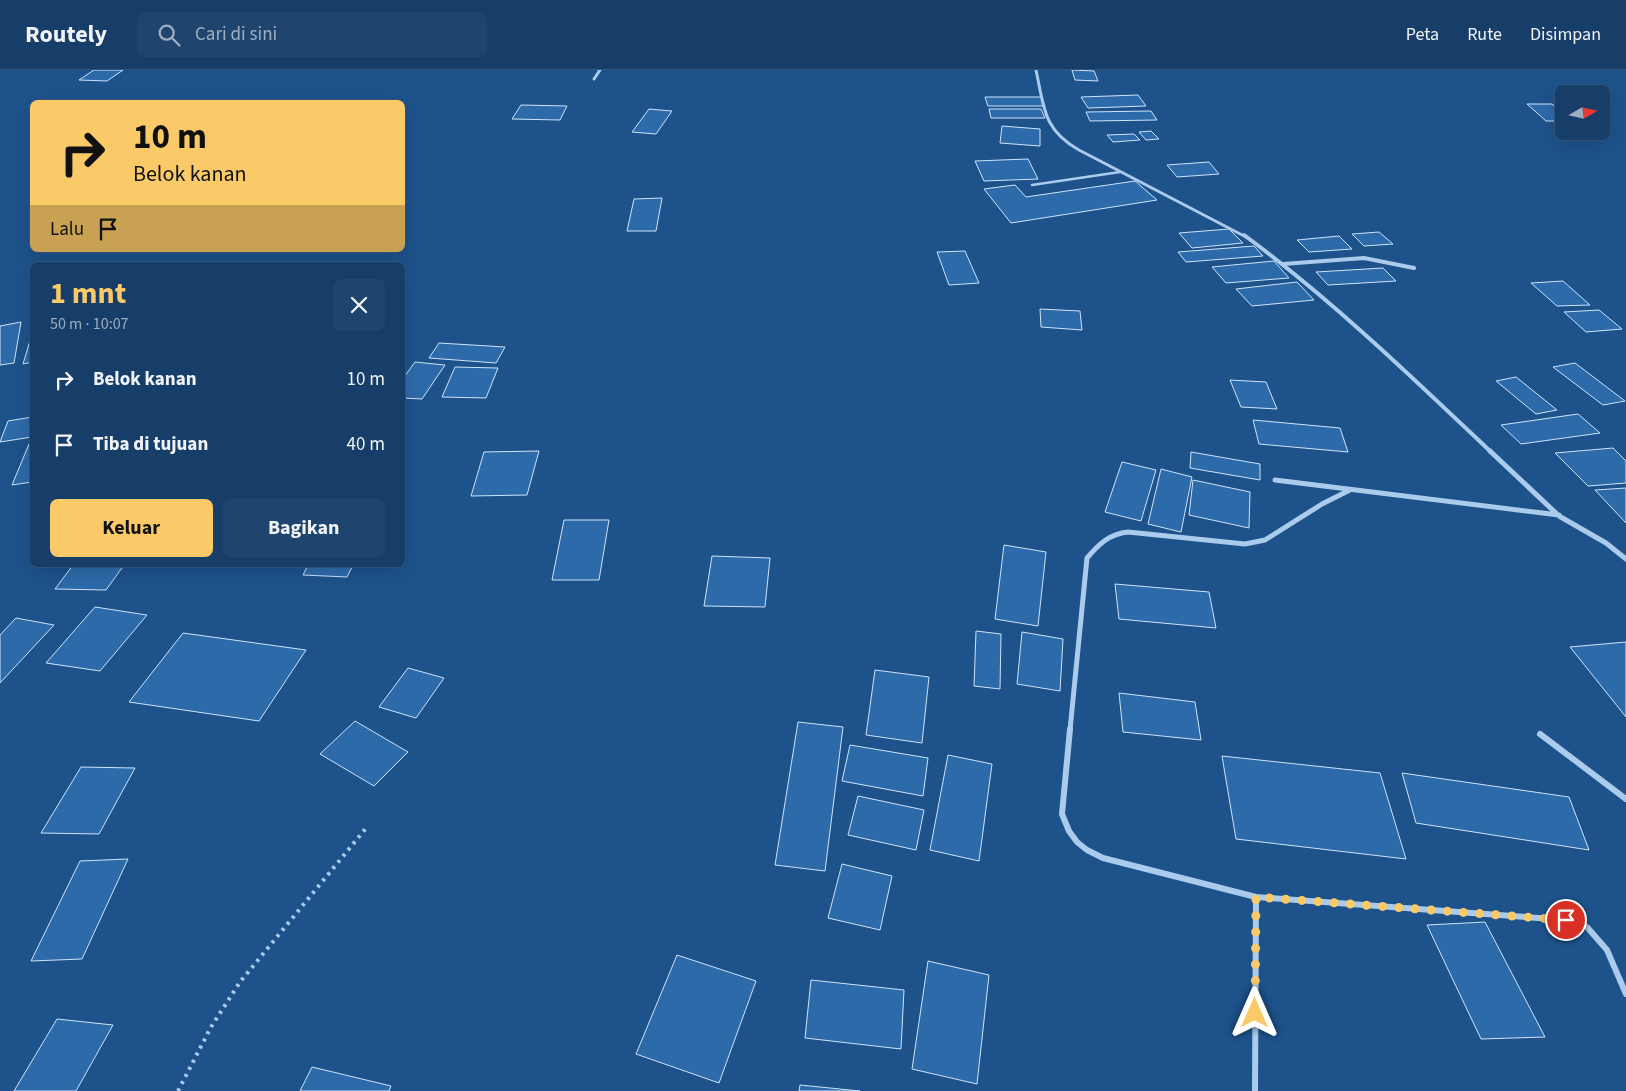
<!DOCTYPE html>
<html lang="id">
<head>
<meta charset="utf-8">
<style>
	body { margin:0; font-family:"Source Sans 3",sans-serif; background:#1f456e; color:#f1f3f6; height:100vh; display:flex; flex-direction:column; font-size:19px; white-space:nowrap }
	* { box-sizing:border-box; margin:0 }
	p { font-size:16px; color:#9eaec0 }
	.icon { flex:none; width:28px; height:28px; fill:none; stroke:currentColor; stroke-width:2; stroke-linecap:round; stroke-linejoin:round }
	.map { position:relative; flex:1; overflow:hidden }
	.details { position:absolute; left:30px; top:192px; width:375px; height:305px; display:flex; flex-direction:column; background:#163e68; border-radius:8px; box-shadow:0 5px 20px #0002,0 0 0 1px #35577c }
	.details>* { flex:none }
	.banner { position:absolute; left:30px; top:30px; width:375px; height:152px; border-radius:8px; box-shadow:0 5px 20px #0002,0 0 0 1px #35577c; background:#fbca68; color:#111; overflow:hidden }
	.needle { width:32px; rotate:81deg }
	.tools { position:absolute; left:1555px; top:15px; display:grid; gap:10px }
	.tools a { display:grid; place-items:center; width:55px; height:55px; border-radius:8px; background:#163e68; box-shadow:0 5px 20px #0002,0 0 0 1px #35577c; font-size:25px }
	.pin { position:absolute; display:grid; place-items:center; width:42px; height:42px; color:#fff; margin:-21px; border:2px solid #fff; border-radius:50%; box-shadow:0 1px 5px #0007 }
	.me { position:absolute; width:55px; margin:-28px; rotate:0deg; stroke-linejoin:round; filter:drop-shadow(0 0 4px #0008) }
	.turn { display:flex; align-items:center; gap:18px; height:105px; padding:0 20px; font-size:22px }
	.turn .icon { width:65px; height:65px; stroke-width:2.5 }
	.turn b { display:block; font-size:35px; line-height:42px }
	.then { display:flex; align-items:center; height:48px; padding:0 20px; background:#0003; gap:10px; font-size:19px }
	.round { display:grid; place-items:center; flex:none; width:52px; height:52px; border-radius:8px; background:#1f456e }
	.headline { display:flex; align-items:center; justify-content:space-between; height:85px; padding:0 20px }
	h1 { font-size:30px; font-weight:700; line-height:38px; color:#fbca68 }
	.button { display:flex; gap:10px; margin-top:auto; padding:10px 20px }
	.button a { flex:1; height:58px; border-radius:8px; background:#fbca68; color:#111; font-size:20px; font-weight:700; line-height:58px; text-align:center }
	.button a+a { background:#1f456e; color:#f1f3f6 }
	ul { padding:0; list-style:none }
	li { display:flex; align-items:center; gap:15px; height:65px; padding:0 20px }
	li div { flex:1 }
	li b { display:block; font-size:19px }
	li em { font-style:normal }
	header { display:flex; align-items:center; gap:30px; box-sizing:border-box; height:70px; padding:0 25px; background:#163e68; border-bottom:1px solid #35577c }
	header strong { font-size:24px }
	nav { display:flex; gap:28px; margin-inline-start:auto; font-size:18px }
	.search { width:350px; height:45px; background:#1f456e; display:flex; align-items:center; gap:12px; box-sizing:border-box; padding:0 18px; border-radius:8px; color:#9eaec0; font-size:19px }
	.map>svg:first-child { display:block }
	.building { fill:#2d6aa9; stroke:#cfe4f9 }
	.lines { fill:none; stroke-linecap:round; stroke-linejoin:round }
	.path { stroke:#aacbec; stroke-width:4; stroke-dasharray:3 5; stroke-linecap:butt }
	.lane { stroke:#aacbec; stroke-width:2.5 }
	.street-far3 { stroke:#aacbec; stroke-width:3 }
	.street-far2 { stroke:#aacbec; stroke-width:4 }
	.street-far1 { stroke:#aacbec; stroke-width:5 }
	.street { stroke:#aacbec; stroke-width:6 }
	.route { stroke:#fbca68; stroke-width:9; stroke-dasharray:0 16.2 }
</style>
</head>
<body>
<header>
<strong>Routely</strong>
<div class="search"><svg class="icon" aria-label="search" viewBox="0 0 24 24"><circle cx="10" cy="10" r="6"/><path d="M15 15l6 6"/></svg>Cari di sini</div>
<nav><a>Peta</a><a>Rute</a><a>Disimpan</a></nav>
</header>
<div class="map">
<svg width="1626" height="1021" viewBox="0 0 1626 1021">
	<rect width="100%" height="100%" fill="#1d528b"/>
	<path class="building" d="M94,0H123L107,11L79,10Z
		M1072,0L1094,1L1098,11L1075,10Z
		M1138,25L1146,36L1088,38L1081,27Z
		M985,27H1041L1045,36H988Z
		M1527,34H1552L1564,44V51H1546Z
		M521,35L567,36L560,50L512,49Z
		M649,39L672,41L656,64L632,62Z
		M989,39H1041L1045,48H991Z
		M1151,41L1157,50L1090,51L1086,42Z
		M1002,56L1040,59V76L1000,73Z
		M1151,61L1159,69L1146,70L1139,62Z
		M1134,64L1140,70L1113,72L1107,65Z
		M1028,89L1038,109L984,111L975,91Z
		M1209,92L1219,104L1177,107L1167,95Z
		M1135,111L1157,130L1011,153L984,119L1015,115L1026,127Z
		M662,128L656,161H627L634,129Z
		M1229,159L1243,173L1192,178L1179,163Z
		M1379,162L1393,174L1364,176L1352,164Z
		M1339,166L1352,179L1309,182L1297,170Z
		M1254,176L1263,186L1186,192L1178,182Z
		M965,181L979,213L949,215L937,182Z
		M1274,191L1289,208L1226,213L1212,197Z
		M1383,198L1396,211L1328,215L1316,202Z
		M1563,211L1590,235L1557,236L1531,213Z
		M1297,212L1314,230L1252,236L1236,219Z
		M1040,239L1080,241L1082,260L1041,257Z
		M1599,240L1622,259L1586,262L1564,242Z
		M21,252L14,293L0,295V256Z
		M32,264V292L23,294Z
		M439,273L505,277L496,293L429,288Z
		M415,292L445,295L422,329L402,328V310Z
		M1575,293L1625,331L1603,335L1553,297Z
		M455,297L498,298L486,328L442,327Z
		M1516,307L1557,340L1536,344L1496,311Z
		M1230,310L1266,312L1277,339L1241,337Z
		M1578,344L1600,363L1521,374L1501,355Z
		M32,347V367L0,372L8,351Z
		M1253,350L1340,358L1348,382L1259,374Z
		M32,373V412L12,415L29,374Z
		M1613,378L1626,391V413L1588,416L1555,383Z
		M539,381L527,425L471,426L484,382Z
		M1191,382L1260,394V410L1190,398Z
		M1122,392L1156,400L1141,451L1105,442Z
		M1161,399L1192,407L1181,462L1148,454Z
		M1193,410L1250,422L1249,458L1189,445Z
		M1626,418V453L1595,420Z
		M564,450H609L599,510H552Z
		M1004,475L1046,482L1038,556L995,549Z
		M712,486L770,488L765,537L704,536Z
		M73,495H124L106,520L55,519Z
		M308,495H353L347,507L303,505Z
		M1115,514L1209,522L1216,558L1119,549Z
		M95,537L147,545L100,601L46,593Z
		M16,548L54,555L0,613V565Z
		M976,561L1001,564L1000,619L974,616Z
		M1022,562L1063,569L1060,621L1017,614Z
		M183,563L306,580L259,651L129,632Z
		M1626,572V647L1570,577Z
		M408,598L444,608L416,648L379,637Z
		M875,600L929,607L922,673L866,665Z
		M1119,623L1195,632L1201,670L1123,662Z
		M355,651L408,682L374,716L320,684Z
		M798,652L843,657L825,801L775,795Z
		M850,675L928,688L923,726L842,711Z
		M948,685L992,694L979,791L930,780Z
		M1222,686L1380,703L1406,789L1236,769Z
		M81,697L135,698L99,764L41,763Z
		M1402,703L1569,727L1589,780L1416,753Z
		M858,726L924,740L916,780L848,765Z
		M128,789L82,889L31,891L80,791Z
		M842,794L892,806L880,860L828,848Z
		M1485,852L1545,967L1481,969L1427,855Z
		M677,885L756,911L719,1013L636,984Z
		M928,891L989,905L977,1014L912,999Z
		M811,910L904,920L901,979L805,968Z
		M57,949L113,955L76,1021H14Z
		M312,997L391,1016L389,1021H300Z
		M800,1015L860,1021H799Z"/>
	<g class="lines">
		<path class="path" d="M178,1021L211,957L240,912L367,757"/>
		<path class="lane" d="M1032,115L1120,102"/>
		<path class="street-far3" d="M1036,0C1044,37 1043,60 1079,80L1246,167
			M594,9L600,0"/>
		<path class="street-far2" d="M1244,165C1332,230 1412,307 1491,382
			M1283,194L1364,188L1414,198"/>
		<path class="street-far1" d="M1490,381L1559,446L1606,473L1626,489
			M1275,410L1559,445
			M1070,660L1087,488C1099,474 1109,464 1128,462L1245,474L1265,470L1322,434L1350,420"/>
		<path class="street" d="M1070,659L1062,744L1069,761L1077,772L1087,780L1103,788L1256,827L1566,850L1587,857L1607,880L1626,924
			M1540,664L1626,729
			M1255,1021L1256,827"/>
	</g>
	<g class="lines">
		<path class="route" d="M1255,943L1256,827L1566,850"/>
	</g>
</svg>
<div class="tools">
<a><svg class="needle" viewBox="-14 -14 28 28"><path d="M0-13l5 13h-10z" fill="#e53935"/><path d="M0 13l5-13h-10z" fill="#9eaec0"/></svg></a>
</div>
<div class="pin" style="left:1566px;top:850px;background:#d93025"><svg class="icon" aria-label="arrive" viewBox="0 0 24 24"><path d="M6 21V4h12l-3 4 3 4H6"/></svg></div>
<svg class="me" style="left:1255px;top:943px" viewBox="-20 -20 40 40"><path d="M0-17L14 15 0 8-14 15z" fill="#fbca68" stroke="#fff" stroke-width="4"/></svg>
<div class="banner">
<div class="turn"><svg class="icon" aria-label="right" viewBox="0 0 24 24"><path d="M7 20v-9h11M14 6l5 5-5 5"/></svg><div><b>10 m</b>Belok kanan</div></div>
<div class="then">Lalu<svg class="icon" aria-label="arrive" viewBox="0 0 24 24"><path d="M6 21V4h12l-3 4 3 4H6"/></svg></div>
</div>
<section class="details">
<div class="headline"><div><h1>1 mnt</h1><p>50 m · 10:07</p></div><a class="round"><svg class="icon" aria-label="close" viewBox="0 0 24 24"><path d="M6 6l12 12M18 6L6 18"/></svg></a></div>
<ul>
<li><svg class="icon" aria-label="right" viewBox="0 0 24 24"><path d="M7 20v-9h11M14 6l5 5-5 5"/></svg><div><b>Belok kanan</b></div><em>10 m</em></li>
<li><svg class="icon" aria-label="arrive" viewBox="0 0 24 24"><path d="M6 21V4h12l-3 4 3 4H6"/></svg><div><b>Tiba di tujuan</b></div><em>40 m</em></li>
</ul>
<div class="button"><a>Keluar</a><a>Bagikan</a></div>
</section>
</div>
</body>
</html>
